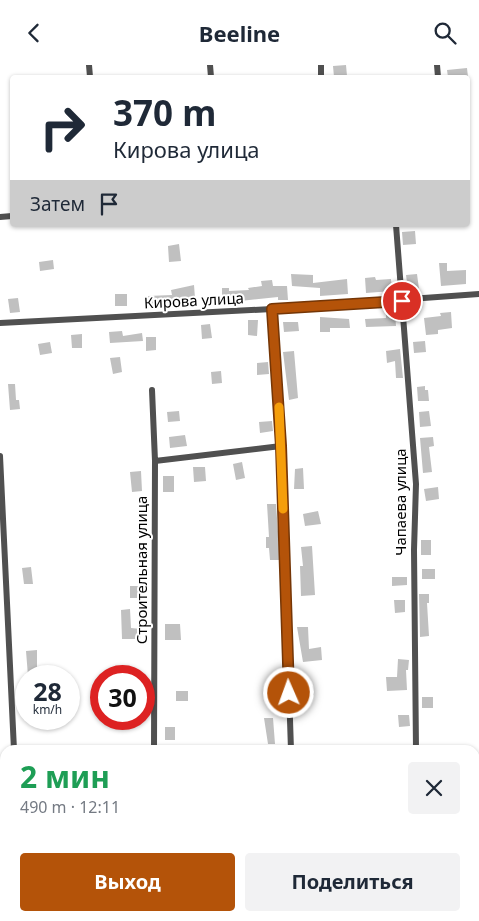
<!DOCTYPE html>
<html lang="ru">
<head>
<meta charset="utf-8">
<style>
	body { margin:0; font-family:"Noto Sans",sans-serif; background:#f2f2f3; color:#1f2937; height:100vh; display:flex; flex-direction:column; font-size:19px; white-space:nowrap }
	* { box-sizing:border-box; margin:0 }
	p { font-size:16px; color:#747a83 }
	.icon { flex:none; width:28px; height:28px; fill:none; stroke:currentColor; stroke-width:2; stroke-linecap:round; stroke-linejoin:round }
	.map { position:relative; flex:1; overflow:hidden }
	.drawer { position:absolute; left:0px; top:680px; width:480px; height:176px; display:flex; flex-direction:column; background:#fff; border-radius:15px 15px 0 0; box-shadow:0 1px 4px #0004 }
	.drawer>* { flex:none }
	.hud { position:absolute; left:10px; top:10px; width:460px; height:152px; border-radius:5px; box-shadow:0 1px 4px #0004; background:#fff; color:#1f2937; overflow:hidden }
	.speed { position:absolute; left:15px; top:600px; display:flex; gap:10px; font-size:25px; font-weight:700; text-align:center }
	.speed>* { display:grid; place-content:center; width:65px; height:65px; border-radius:50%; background:#fff; box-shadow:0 1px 4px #0004; line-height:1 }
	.speed small { font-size:12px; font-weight:400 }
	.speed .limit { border:8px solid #d22; background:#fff; color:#111 }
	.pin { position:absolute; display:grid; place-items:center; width:42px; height:42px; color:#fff; margin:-21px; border:2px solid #fff; border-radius:50%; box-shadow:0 1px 5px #0007 }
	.me { position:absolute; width:55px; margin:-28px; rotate:358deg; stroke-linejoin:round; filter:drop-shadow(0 0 4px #0008) }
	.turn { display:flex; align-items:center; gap:18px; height:105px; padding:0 20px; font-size:22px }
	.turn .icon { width:65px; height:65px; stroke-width:2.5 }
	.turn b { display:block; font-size:35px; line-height:42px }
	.then { display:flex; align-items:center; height:48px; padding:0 20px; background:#0003; gap:10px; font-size:19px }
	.round { display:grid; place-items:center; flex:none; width:52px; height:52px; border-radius:5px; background:#f2f2f3 }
	.head { display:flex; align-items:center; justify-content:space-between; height:85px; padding:0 20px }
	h1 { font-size:30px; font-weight:700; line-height:38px; color:#1e9e55 }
	.cta { display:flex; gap:10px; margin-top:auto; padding:10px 20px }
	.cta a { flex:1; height:58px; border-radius:5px; background:#b45309; color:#fff; font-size:20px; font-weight:700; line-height:58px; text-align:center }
	.cta a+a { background:#f2f2f3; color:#1f2937 }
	header { display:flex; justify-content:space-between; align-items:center; height:65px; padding:0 20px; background:#fff; font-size:22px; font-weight:700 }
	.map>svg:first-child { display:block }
	.building { fill:#c0c0c0 }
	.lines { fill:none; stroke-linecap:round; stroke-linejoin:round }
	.street { stroke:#505050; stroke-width:6 }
	.route-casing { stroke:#753606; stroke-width:12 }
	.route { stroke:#b45309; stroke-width:9 }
	.slow { stroke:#f59e0b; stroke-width:9 }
	.labels { text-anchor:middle; stroke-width:4; stroke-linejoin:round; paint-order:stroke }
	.street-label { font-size:15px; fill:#000; stroke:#fff }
</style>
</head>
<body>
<header><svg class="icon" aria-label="back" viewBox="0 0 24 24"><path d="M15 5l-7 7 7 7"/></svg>Beeline<svg class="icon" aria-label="search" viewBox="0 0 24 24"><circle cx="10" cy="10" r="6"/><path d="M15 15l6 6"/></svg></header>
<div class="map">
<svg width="479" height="856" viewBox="0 0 479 856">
	<rect width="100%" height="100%" fill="#fff"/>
	<path class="building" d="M346,0L347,11L334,12L333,1Z
		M467,3L468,12H448L447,5Z
		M415,166L416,179L403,180L402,167Z
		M179,179L181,196L169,197L168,181Z
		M53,195L54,204L40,206L39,197Z
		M439,198H447V206L466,205V219L441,221Z
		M291,209L313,210V218L347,214L348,229L320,231V223L292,221Z
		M417,209L419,224L408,225L406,210Z
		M375,212L376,215L391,214L392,226L366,228L365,213Z
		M272,215L273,221H287L288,235H278V232L222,238V223H229V226L249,225L248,223L262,221L261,216Z
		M194,220L195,233L181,235V237L149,239L148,231L172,230L171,225Z
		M115,229H127V241H115Z
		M18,233L20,247L10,248L8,234Z
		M451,247L452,263L438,265V269L426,270L424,253L441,251L440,248Z
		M395,249L396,261L366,262L365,254L386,253V250Z
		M320,252L349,254L350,263H330V267H320Z
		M248,255H258L257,271L248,270Z
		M283,257H298L299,266L284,267Z
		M210,259L212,273L202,274L201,260Z
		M122,266L123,271L142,268L143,276L110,278L109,267Z
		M82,269V283H72L71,270Z
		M146,272H156V285L146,286Z
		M425,276L426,287L414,288L413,277Z
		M50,277L52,288L40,290L38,279Z
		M400,284L403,313H396L395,296L387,298L386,286Z
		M294,286L298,333L289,335L283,287Z
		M120,292L122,307L113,309L110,293Z
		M268,297L269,309L257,310V298Z
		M221,306L222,318L212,319L211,307Z
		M8,319H15L16,335H19L20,344L10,345Z
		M425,321V325H428L429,336H418L417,322Z
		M179,346L180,356L168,357L167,347Z
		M429,346L431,361L420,362L419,347Z
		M272,356L273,366L260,368L259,357Z
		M185,370L187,381L170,383L169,372Z
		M433,372L434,381L429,382L432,407L423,408L420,373Z
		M242,397L245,413L236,415L233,399Z
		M193,402H205L206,416L194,417Z
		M303,403L304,424H294L295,404Z
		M141,406L142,426L132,427L130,407Z
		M163,411H174V427H163Z
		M438,422L439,434L426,436L424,424Z
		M267,439H276L280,495H270L269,483H266V472H269Z
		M318,446L321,459L305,461L303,449Z
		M421,475H431V490H421Z
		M312,481L315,530L301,531L300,501H303L301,482Z
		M31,502L33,519H24L22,503Z
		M422,504H435V514H422Z
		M392,512H407V520L392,521Z
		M130,521H141V533H130Z
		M419,529H429V538H427L429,571L420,572Z
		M394,535H405V547L395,548Z
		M130,544L131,563L141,564L140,574H122L121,545Z
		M165,559H180L181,575H165Z
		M297,562H308L309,584L321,582L322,595L303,597Z
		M37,585V611H28L26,586Z
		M398,594L409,595L408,605H406L407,625L387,626L386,612H397Z
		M313,621L314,630L302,632L300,623Z
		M284,622V634L270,635V623Z
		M176,626H188V636H176Z
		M422,632H433V643H422Z
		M398,650H409L410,661L399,662Z
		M264,653H273L275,679H268Z
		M165,662H175V675H165Z"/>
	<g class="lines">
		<path class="street" d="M89,0L90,12
			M210,0L211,12
			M321,0V12
			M437,0L438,12
			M0,152L12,151
			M396,160L416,419L414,485L416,685
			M272,244L281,381L291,685
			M0,258L272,244L479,229
			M152,325L155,396L154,685
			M0,391L14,685
			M155,396L281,381
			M475,704L479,703
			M0,730H5
			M24,851V856
			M166,851V856
			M304,851V856
			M428,851L429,856"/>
	</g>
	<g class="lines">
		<g class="route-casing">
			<path id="route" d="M289,628L281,381L272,244L402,236"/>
		</g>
		<use href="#route" class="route"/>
		<path class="slow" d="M279,342L283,444"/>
	</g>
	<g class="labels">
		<g class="street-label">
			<text transform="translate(194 236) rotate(-3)" y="5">Кирова улица</text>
			<text transform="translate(401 437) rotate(-90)" y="5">Чапаева улица</text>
			<text transform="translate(142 505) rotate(-90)" y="5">Строительная улица</text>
		</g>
	</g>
</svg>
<div class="speed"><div>28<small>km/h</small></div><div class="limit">30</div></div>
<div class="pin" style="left:402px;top:236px;background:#d93025"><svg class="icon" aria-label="arrive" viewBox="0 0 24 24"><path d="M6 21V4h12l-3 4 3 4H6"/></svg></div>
<svg class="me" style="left:289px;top:628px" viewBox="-20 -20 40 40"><circle r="17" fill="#b45309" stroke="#fff" stroke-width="3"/><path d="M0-11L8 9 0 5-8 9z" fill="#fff"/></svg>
<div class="hud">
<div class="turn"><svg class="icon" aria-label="right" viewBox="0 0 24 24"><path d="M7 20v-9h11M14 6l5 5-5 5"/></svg><div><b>370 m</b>Кирова улица</div></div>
<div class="then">Затем<svg class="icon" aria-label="arrive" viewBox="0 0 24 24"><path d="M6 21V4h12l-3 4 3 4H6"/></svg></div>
</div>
<section class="drawer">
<div class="head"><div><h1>2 мин</h1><p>490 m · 12:11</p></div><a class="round"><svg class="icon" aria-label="close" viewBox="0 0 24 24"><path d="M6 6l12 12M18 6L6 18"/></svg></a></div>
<div class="cta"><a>Выход</a><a>Поделиться</a></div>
</section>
</div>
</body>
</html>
